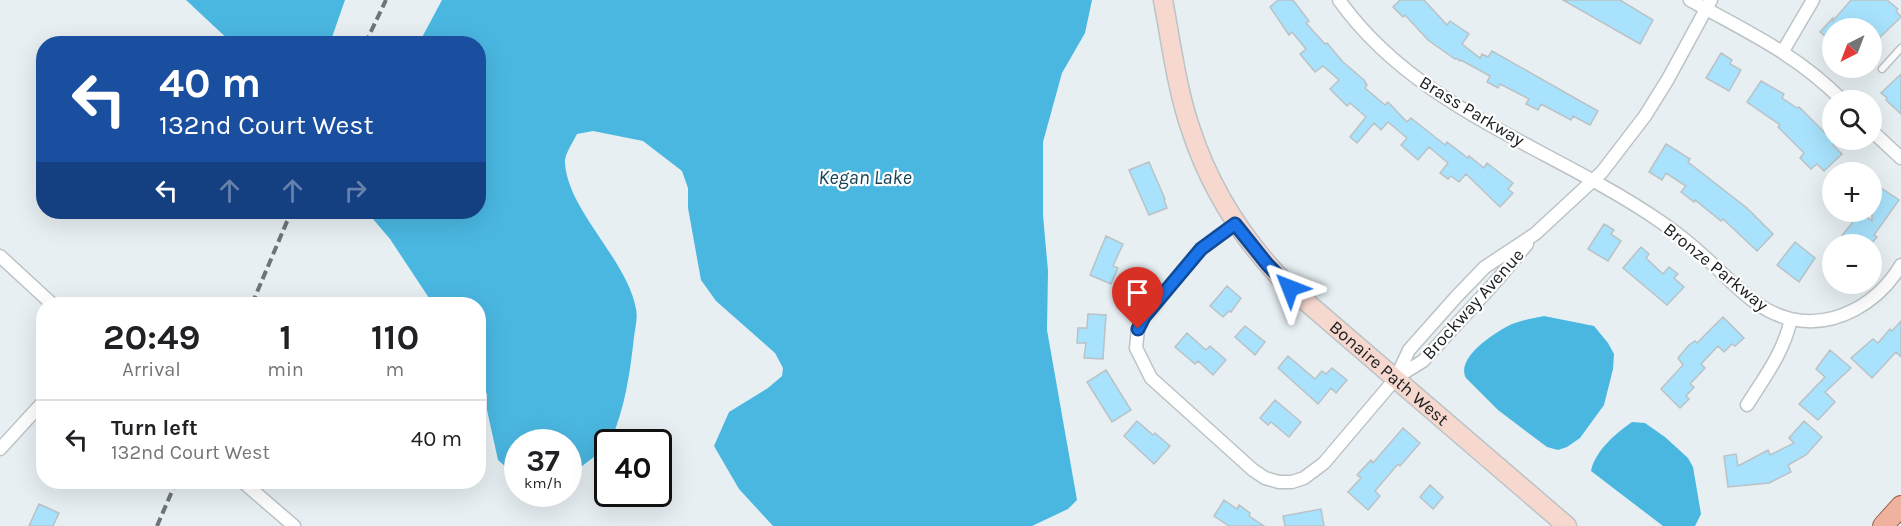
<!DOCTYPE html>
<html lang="en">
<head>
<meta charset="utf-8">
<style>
	body { margin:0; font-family:Karla,sans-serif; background:#f2f2f2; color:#202124; height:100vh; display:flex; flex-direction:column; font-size:22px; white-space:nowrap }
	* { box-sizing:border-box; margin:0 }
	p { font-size:20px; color:#757577 }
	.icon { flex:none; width:33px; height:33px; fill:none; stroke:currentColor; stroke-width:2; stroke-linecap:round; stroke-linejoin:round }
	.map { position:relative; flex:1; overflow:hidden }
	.sheet { position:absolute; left:36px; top:297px; width:450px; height:192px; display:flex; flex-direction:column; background:#fff; border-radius:24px; box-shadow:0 6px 24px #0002 }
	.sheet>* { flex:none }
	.hud { position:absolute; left:36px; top:36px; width:450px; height:183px; border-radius:24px; box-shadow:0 6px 24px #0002; background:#1a4fa0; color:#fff; overflow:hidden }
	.needle { width:39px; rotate:222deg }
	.controls { position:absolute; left:1822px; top:18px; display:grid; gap:12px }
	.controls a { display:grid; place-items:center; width:60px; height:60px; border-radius:50%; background:#fff; box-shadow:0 6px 24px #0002; font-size:30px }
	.speed { position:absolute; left:504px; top:429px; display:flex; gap:12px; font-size:30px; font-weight:700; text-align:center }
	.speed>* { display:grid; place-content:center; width:78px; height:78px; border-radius:50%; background:#fff; box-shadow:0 6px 24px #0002; line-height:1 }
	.speed small { font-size:15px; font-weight:400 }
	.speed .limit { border:3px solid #111; border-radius:9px; background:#fff; color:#111 }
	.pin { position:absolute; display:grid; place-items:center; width:51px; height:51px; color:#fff; margin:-62px -26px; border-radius:50% 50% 50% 0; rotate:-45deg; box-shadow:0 0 6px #0007 }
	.pin .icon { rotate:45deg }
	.me { position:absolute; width:66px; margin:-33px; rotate:315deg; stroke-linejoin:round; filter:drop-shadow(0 0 4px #0008) }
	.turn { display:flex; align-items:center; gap:21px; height:126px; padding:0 24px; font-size:27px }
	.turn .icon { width:78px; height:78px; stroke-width:2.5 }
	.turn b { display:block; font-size:42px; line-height:51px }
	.lanes { display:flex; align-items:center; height:57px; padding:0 24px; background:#0003; justify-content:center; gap:30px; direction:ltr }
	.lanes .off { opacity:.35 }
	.eta { display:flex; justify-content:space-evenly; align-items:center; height:102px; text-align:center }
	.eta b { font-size:36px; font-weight:700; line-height:42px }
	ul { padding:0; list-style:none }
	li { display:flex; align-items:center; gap:18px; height:78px; padding:0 24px; border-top:2px solid #e0e0e0 }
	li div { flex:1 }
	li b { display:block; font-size:22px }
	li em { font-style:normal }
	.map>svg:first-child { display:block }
	.water { fill:#4ab7e1 }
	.building { fill:#a8e2fc; stroke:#bac2c6; stroke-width:1.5 }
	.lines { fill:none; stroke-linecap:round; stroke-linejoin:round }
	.lane-casing { stroke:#bbc3c6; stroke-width:9 }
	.street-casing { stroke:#bbc3c6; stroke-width:15 }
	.secondary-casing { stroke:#bbc3c6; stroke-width:21 }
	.primary-casing { stroke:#9d5d49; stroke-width:22 }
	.lane { stroke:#fff; stroke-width:6 }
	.street { stroke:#fff; stroke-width:12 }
	.secondary { stroke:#f7d8cf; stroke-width:18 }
	.primary { stroke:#eeb29f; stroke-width:20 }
	.rail { stroke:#6f7476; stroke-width:4; stroke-dasharray:9 4.5; stroke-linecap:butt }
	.route-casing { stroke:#114b97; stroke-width:15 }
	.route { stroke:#1a73e8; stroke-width:10 }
	.labels { text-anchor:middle; stroke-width:4.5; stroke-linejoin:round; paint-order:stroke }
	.street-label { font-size:18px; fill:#1c1f21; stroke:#fff }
	.water-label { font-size:20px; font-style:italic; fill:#164456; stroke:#fff }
</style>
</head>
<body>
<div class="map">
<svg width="1901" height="526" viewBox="0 0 1901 526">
	<rect width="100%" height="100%" fill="#e7eff3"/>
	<path class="water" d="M186,0H345L330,43L233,44Z
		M442,0H1092L1085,33L1062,73L1043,142V215L1048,271L1047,330L1077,500L1068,509L1032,526H773L739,489L714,446L729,412L768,388L782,376L783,368L775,353L716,301L701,280L688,208V188L682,171L643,141L593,131L577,134C573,142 564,155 565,163C568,211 627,259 636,309C638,318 635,328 634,337C630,373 625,409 610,442H608L607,447L569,476L568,442H518L517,477L498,460L487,410V394L479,379L478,304H433L390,239L367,212H478V44L419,43Z
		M1544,316L1594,326L1608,343L1614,354L1613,369L1604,405L1580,438L1567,447L1558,450L1547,447L1498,410L1466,378C1455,358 1495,332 1512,324C1522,320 1534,318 1544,316Z
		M1632,422L1645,423L1665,437L1688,458L1693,467L1701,514L1695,526H1663L1591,471C1595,451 1616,433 1632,422Z"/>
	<path class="building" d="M1278,0H1293L1309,21L1306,23L1325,44L1327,43L1343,62L1364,80L1367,85L1365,88L1385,105L1388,102L1407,122L1411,118L1445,145L1447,142L1468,158L1469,156L1484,168L1487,163L1513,183L1508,189L1513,193L1500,207L1466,174L1459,182L1451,176L1448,179L1440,173L1448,163L1429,147L1418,160L1401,145L1407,138L1388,122L1381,130L1374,123L1357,143L1350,137L1366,117L1350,103L1347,106L1330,89L1339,80L1323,66L1315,72L1300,54L1306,49L1292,32L1289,35L1270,7Z
		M1400,0H1424L1447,25L1450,21L1469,34L1462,44L1480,58L1482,54L1488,57L1492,51L1598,111L1590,125L1573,116L1571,120L1541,104L1538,110L1526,104L1529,99L1500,84L1498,88L1487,82L1490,76L1461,60L1460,61L1456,58L1455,59L1428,40L1405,15L1403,17L1393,7Z
		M1563,0H1620L1653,20L1640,44Z
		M1851,0H1887L1898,9L1896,11L1901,17L1872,45V28H1833V43L1820,32L1833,18V21Z
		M1721,53L1732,60L1730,64L1741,70L1729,91L1706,78Z
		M1901,74V114L1886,100L1887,98L1881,93Z
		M1761,81L1784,94L1782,98L1797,108L1799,107L1825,133L1826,132L1837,142L1833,145L1842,154L1824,171L1817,164L1811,169L1800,158L1804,153L1778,127L1780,125L1747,102Z
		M1666,144L1690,159L1688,162L1747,208L1773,234L1757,251L1723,219L1721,221L1695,200L1694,202L1681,192L1686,186L1666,173L1662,180L1649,172Z
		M1149,162L1165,199L1164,200L1167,208L1149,215L1129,170Z
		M1878,186L1899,200L1874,235L1877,237L1871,244H1835L1861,212L1872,221V196Z
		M1604,224L1614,230L1611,234L1621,241L1608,261L1588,249Z
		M1106,236L1123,244L1113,266L1118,268L1111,284L1090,275Z
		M1795,242L1815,258L1799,282L1777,265Z
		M1641,247L1649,254L1646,258L1663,274L1669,267L1678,274L1674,278L1684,287L1667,305L1623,268Z
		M1227,286L1241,298L1231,312L1229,311L1223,317L1210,306Z
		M1088,314L1106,315L1103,359L1084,358L1086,343H1077L1078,328H1087Z
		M1723,317L1744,338L1735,346L1732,344L1724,352L1718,346L1701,364L1705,368L1690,384L1694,387L1686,396L1689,399L1680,408L1661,389L1683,365L1678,358L1689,345L1695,341L1697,343Z
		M1901,321V357L1896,352L1872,378L1851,358L1873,339L1878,343L1890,329L1892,331Z
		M1245,326L1265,342L1255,355L1235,337Z
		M1187,333L1206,350L1210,346L1226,360L1213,375L1198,361L1195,364L1175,347Z
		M1830,350L1851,368L1825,392L1835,402L1818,420L1799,404L1825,377L1816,369Z
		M1288,356L1315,379L1322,371L1326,374L1332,368L1347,380L1336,393L1331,388L1318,404L1278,368Z
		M1106,370L1131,410L1112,422L1087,382Z
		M1275,400L1301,422L1289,437L1271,422L1268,425L1260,418Z
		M1137,421L1153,435L1155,433L1170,446L1154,464L1124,436Z
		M1804,421L1822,437L1806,455L1788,465L1791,472L1769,483L1728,487L1724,456L1736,454L1738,466L1768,450L1770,455L1794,443L1789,438Z
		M1403,428L1420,443L1400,466L1398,464L1375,491L1380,496L1368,510L1348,492L1361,478L1357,475L1371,460L1373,463Z
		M1430,485L1443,497L1433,509L1420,497Z
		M1224,500L1237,509L1239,505L1250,513L1249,516L1264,526H1229L1214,516Z
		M39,504L59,513L53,526H29Z
		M1321,509L1324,526H1285L1283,516Z"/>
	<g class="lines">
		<g class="lane-casing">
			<path id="lane" d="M1882,69L1901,48"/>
		</g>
		<g class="street-casing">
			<path id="street" d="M1339,0C1417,110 1554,148 1661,222C1677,233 1693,246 1707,259C1733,282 1755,311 1791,319C1836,329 1879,302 1901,265
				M1690,0C1747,32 1795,53 1842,100
				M1783,51L1813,0
				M1872,131L1901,158
				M1235,224L1201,249L1144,317L1138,329L1136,348L1151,378L1253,470L1265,478L1279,482H1292L1304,478L1324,463L1396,378L1409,350L1457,296L1485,267L1535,234L1602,172L1645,116L1668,79L1711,0
				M0,256L52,304
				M1397,377L1423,361L1498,279L1527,244
				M1747,405C1764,378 1784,352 1791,319
				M0,449L44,401
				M243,482L294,526"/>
		</g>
		<g class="secondary-casing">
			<g id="secondary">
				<path id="s1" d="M1163,0C1171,42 1177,90 1191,130C1211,191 1245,243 1290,288L1567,526"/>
			</g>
		</g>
		<g class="primary-casing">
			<path id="primary" d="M1883,526L1901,506"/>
		</g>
		<use href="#lane" class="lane"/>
		<use href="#street" class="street"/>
		<use href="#secondary" class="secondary"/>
		<use href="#primary" class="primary"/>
		<path class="rail" d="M365,44L386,0
			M252,304L291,212
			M157,526L176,482"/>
	</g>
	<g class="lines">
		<g class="route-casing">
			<path id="route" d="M1138,329L1144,317L1201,249L1235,224L1267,264L1290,288"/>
		</g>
		<use href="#route" class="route"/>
	</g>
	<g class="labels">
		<g class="street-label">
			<text transform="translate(1472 111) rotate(31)" y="6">Brass Parkway</text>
			<text transform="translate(1716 267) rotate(39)" y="6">Bronze Parkway</text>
			<text transform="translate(1473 304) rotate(-48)" y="6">Brockway Avenue</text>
			<text dy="6" stroke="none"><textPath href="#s1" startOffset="452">Bonaire Path West</textPath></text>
		</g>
		<g class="water-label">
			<text x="865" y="184">Kegan Lake</text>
		</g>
	</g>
</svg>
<div class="controls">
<a><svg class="needle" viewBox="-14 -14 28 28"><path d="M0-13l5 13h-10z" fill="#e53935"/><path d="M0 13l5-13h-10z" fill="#757577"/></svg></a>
<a><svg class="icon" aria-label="search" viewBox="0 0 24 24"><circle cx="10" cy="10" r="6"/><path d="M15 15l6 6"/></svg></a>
<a>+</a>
<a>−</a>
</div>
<div class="speed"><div>37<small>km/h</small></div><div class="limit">40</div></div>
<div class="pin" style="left:1138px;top:329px;background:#d93025"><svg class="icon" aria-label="arrive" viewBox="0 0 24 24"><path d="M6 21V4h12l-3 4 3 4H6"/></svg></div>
<svg class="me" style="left:1290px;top:288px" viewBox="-20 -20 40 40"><path d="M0-17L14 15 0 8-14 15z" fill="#1a73e8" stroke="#fff" stroke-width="4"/></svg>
<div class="hud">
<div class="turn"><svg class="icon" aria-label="left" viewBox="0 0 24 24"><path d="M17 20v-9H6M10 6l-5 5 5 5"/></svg><div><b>40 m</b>132nd Court West</div></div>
<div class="lanes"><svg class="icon" aria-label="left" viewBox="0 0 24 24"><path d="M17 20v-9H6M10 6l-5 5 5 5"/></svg><svg class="icon off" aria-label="ahead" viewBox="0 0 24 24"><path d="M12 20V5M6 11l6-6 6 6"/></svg><svg class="icon off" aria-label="ahead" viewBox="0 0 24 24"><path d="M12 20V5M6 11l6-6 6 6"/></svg><svg class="icon off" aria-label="right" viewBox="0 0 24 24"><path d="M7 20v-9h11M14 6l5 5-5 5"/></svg></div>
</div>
<section class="sheet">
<div class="eta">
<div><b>20:49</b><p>Arrival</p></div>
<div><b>1</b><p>min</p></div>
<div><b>110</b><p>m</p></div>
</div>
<ul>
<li><svg class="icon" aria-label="left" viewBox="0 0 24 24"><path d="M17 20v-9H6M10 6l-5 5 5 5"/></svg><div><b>Turn left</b><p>132nd Court West</p></div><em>40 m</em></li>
</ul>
</section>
</div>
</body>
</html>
